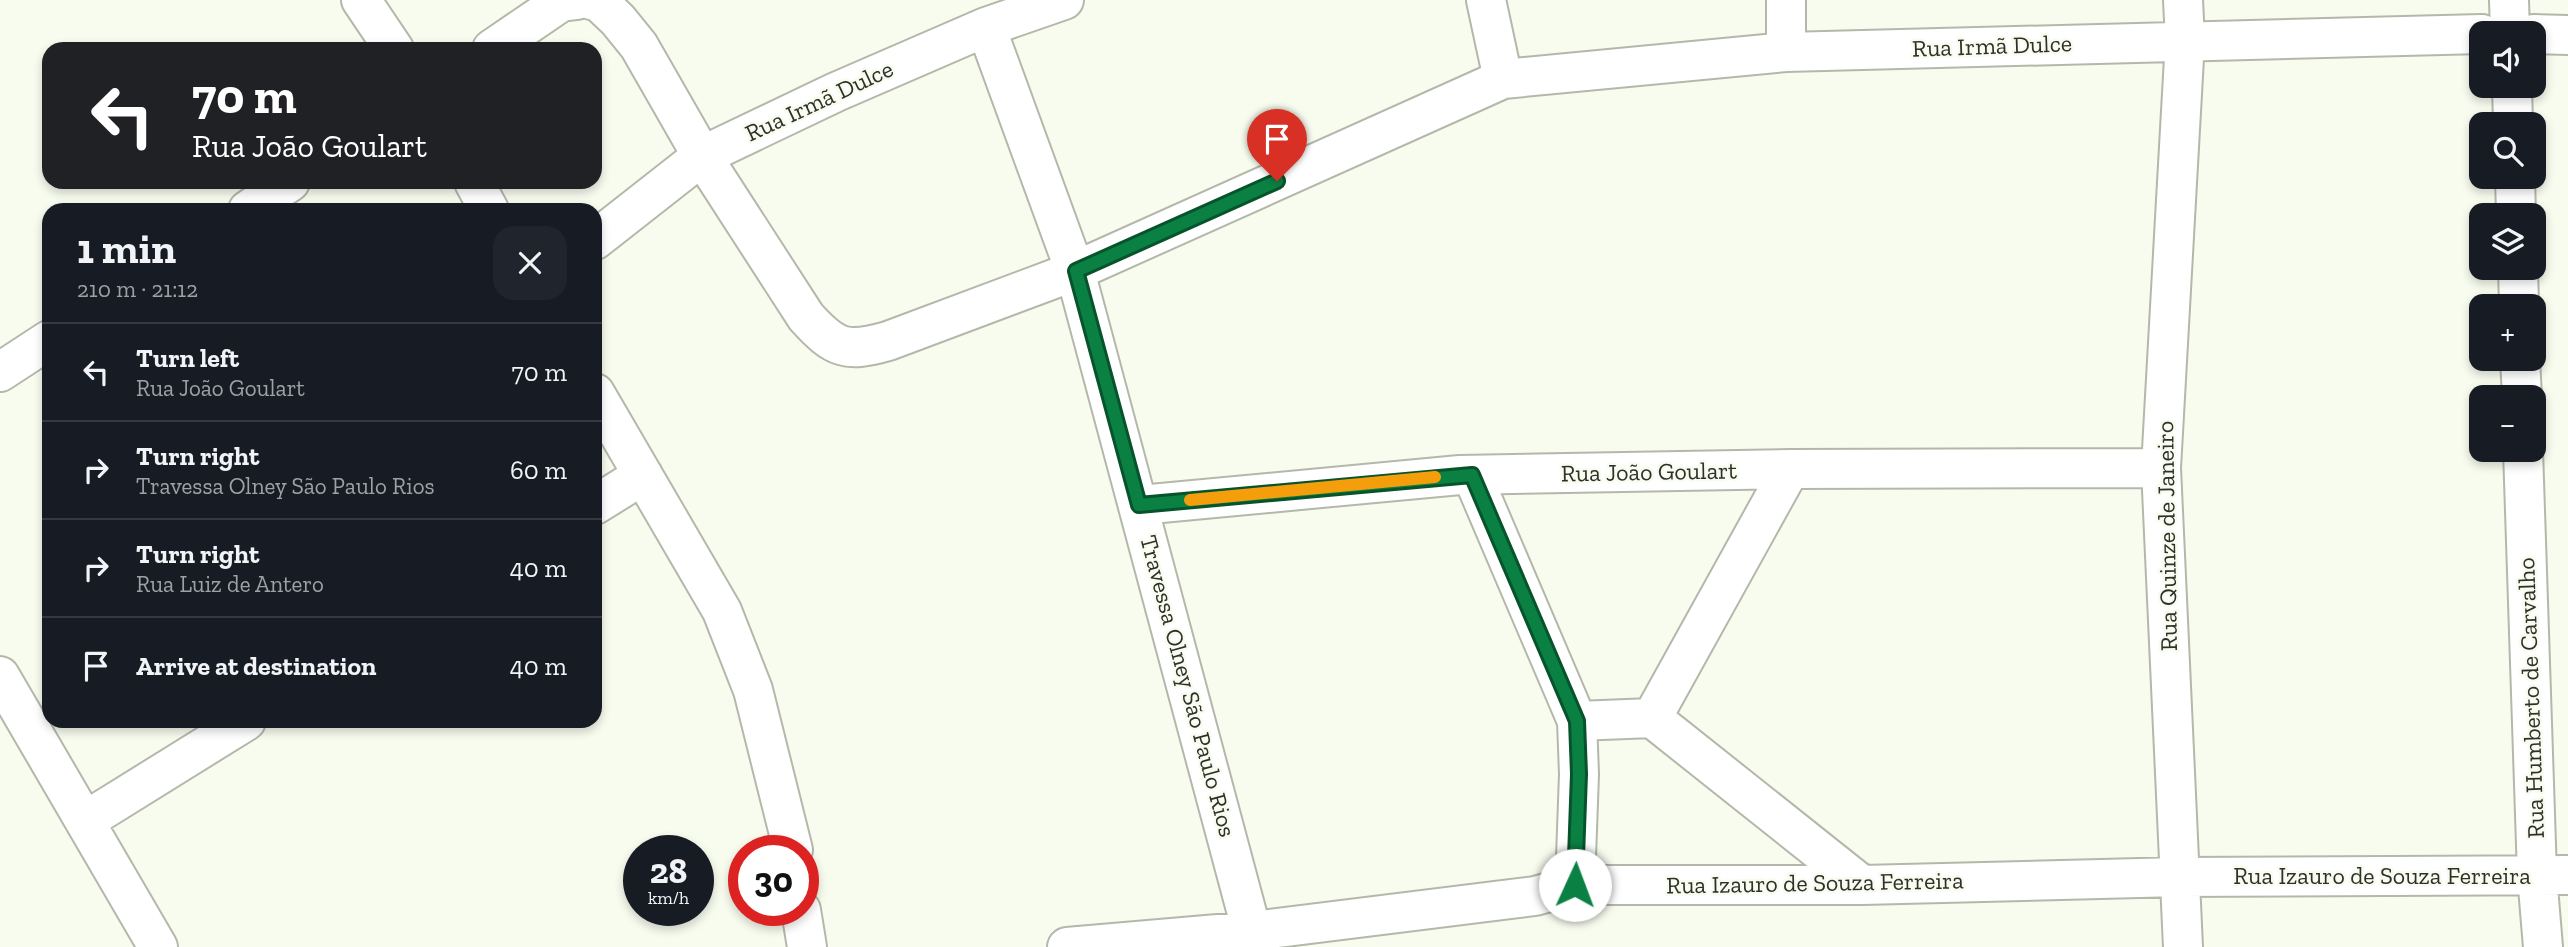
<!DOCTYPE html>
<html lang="en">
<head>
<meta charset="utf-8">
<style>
	body { margin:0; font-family:"Zilla Slab",serif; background:#20242c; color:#f1f3f6; height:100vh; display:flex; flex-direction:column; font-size:26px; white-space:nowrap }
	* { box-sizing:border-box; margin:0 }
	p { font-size:23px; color:#9ea1a6 }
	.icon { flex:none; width:38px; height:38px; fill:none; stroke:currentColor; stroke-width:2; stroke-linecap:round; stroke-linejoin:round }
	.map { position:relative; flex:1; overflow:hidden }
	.panel { position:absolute; left:42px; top:203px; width:560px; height:525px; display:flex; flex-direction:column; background:#171b24; border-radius:21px; box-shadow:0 4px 10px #0003 }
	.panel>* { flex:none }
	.top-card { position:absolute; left:42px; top:42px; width:560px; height:147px; border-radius:21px; box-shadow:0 4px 10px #0003; background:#202124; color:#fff; overflow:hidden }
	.fabs { position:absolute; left:2469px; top:21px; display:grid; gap:14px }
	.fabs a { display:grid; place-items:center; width:77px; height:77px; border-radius:14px; background:#171b24; box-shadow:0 4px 10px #0003; font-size:35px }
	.speed { position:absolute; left:623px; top:835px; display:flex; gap:14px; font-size:35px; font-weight:700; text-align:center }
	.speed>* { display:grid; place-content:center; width:91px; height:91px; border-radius:50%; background:#171b24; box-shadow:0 4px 10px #0003; line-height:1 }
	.speed small { font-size:18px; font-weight:400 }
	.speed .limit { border:10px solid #d22; background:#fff; color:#111 }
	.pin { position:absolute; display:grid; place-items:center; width:60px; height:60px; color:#fff; margin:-72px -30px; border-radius:50% 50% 50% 0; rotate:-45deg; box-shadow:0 0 7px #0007 }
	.pin .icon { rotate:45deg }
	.me { position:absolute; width:77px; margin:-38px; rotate:2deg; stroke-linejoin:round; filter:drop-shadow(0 0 5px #0008) }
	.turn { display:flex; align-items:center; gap:24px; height:147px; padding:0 35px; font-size:32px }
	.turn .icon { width:91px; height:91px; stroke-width:2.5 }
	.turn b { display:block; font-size:49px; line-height:60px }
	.round { display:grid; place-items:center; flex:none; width:74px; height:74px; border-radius:21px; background:#20242c }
	.overview { display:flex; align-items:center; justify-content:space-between; height:119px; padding:0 35px }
	h1 { font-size:42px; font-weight:700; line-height:52px }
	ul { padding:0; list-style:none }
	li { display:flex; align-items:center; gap:21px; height:98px; padding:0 35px; border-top:2px solid #363941 }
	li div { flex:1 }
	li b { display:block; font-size:26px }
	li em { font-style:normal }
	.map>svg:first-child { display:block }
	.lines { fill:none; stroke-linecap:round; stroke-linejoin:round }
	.minor-casing { stroke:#b4b8ab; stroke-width:42 }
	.minor { stroke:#fff; stroke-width:38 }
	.route-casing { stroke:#07532c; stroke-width:18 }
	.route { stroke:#0b8043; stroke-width:12 }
	.slow { stroke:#f59e0b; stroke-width:12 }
	.labels { text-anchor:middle; stroke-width:5; stroke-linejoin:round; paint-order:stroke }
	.street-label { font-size:24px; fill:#2f302b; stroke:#f8fcef }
</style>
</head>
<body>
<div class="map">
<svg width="2568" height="947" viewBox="0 0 2568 947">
	<rect width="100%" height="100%" fill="#f8fcef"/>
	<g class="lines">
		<g class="minor-casing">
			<path id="minor" d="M361,0L394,49
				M591,0L599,2L618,20L639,46L702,156L806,317C835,349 846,353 888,341L1075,271L1503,79L1786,52L2482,34
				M1486,0L1503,79
				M2509,0L2510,33
				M986,27L1075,271L1256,947
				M2534,34L2568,35
				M492,49L561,2L577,0
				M1786,52V0
				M2512,86L2513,124
				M2515,177L2516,215
				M474,182L489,210
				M248,210L290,182
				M595,240L702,156L836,92L986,27L1064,0
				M2518,268L2519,306
				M2520,359L2522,397
				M0,372L49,340
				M595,393L722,611L753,690L793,850
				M2523,450L2537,875L2543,947
				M1472,475L1577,721L1579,774L1575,885
				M595,505L643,475
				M1140,505L1460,475L1790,469L2161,468
				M0,676L158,947
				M1652,718L1790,469
				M1577,721L1652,718L1862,885
				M85,821L246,721
				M801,910L807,947
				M1067,947L1253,931L1535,896L1575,885H1862L2179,877L2568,875
				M2183,947L2161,468L2185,40L2183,0"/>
		</g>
		<use href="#minor" class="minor"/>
	</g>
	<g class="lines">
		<g class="route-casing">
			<path id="route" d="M1277,181L1076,271L1139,505L1472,475L1577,721L1579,774L1575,885"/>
		</g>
		<use href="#route" class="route"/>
		<path class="slow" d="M1190,500L1435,477"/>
	</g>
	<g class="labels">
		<g class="street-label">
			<text transform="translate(1992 46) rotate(-2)" y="8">Rua Irmã Dulce</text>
			<text transform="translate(819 101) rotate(-25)" y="8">Rua Irmã Dulce</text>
			<text transform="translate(1649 472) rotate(-1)" y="8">Rua João Goulart</text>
			<text transform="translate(2167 536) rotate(-91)" y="8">Rua Quinze de Janeiro</text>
			<text transform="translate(1188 686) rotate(75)" y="8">Travessa Olney São Paulo Rios</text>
			<text transform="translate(2531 698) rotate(-92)" y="8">Rua Humberto de Carvalho</text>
			<text x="2382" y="884">Rua Izauro de Souza Ferreira</text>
			<text transform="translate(1815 883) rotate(-1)" y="8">Rua Izauro de Souza Ferreira</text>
		</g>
	</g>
</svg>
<div class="fabs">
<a><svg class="icon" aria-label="sound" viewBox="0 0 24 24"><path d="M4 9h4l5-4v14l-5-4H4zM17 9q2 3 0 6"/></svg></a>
<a><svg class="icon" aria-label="search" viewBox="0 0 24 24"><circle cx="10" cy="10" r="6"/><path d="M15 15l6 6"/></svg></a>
<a><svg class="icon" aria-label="layers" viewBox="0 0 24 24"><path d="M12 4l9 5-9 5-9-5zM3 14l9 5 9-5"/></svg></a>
<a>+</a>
<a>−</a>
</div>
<div class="speed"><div>28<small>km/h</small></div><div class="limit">30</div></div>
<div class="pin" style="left:1277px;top:181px;background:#d93025"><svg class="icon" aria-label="arrive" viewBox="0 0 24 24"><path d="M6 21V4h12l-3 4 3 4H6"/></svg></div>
<svg class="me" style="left:1575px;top:885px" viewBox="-20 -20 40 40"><circle r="19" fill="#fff"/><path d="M0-13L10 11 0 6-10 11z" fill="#0b8043"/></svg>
<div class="top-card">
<div class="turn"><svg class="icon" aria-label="left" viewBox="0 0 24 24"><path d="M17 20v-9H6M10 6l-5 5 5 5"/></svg><div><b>70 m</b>Rua João Goulart</div></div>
</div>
<section class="panel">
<div class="overview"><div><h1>1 min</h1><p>210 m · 21:12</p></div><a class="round"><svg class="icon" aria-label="close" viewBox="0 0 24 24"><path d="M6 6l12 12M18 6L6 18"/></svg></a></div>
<ul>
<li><svg class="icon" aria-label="left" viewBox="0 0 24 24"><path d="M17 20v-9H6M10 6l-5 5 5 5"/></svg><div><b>Turn left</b><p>Rua João Goulart</p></div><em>70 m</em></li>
<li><svg class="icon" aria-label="right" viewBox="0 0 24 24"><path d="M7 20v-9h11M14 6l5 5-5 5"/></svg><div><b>Turn right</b><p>Travessa Olney São Paulo Rios</p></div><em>60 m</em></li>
<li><svg class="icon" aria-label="right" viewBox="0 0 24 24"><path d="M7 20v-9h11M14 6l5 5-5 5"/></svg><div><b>Turn right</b><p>Rua Luiz de Antero</p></div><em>40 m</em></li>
<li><svg class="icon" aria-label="arrive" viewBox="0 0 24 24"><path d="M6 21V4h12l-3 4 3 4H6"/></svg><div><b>Arrive at destination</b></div><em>40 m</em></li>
</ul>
</section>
</div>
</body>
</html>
